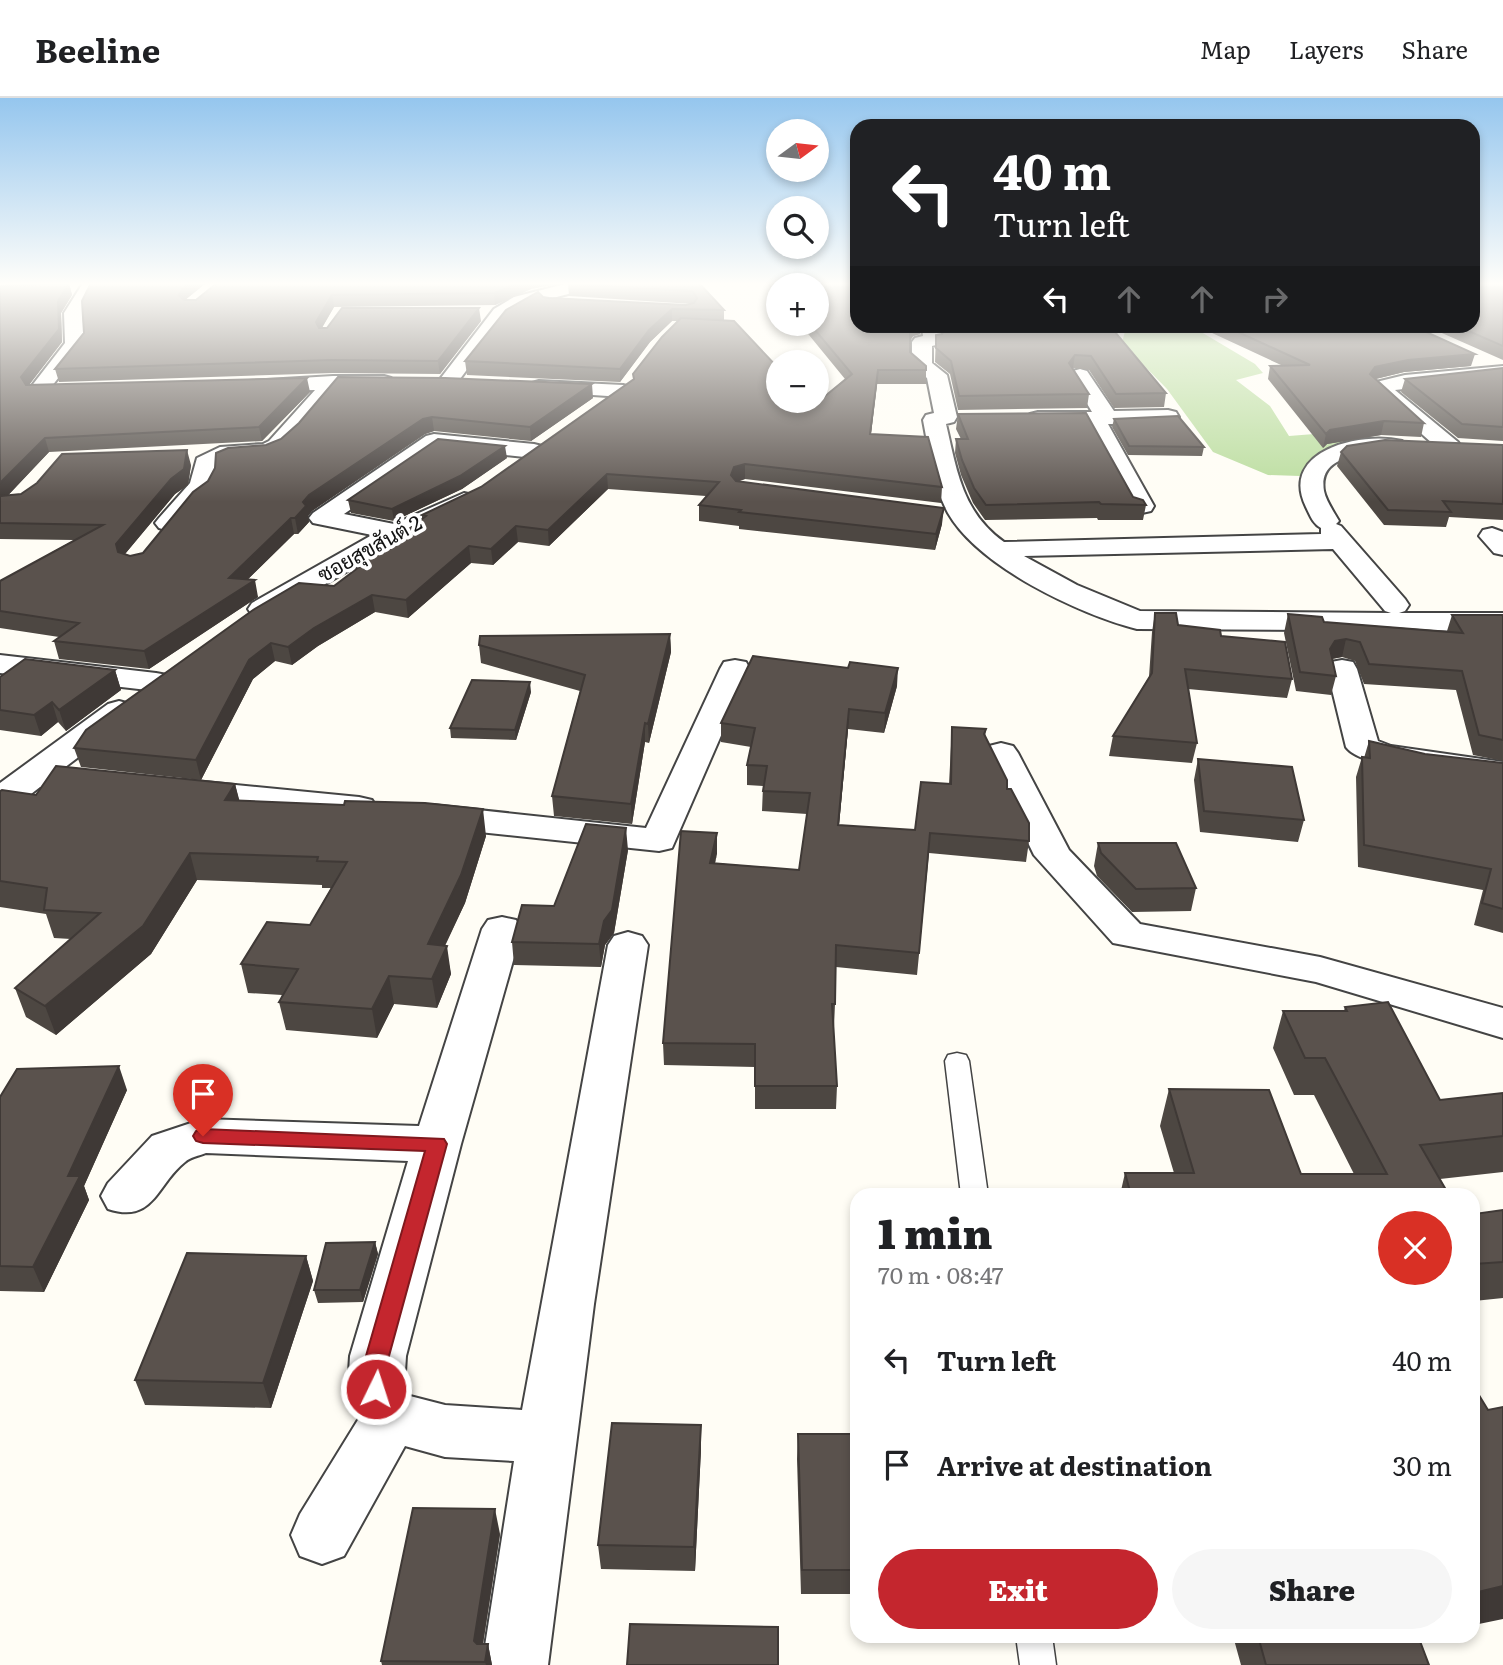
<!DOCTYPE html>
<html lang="en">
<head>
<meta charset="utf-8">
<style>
	body { margin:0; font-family:Literata,Sarabun,serif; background:#f6f6f6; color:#202124; height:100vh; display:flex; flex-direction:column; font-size:26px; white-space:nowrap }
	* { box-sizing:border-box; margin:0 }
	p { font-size:23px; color:#757577 }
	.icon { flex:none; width:38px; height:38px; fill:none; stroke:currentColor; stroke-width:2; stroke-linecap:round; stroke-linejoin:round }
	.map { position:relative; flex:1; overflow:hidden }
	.panel { position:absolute; left:850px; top:1090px; width:630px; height:455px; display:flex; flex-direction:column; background:#fff; border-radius:21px; box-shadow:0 4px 10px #0003 }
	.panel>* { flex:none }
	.banner { position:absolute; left:850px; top:21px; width:630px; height:214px; border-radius:21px; box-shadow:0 4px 10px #0003; background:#202124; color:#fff; overflow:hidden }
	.needle { width:46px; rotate:75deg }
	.controls { position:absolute; left:766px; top:21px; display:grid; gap:14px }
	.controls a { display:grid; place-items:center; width:63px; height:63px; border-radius:50%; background:#fff; box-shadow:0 4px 10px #0003; font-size:35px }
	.pin { position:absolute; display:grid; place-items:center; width:60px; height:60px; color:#fff; margin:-72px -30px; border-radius:50% 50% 50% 0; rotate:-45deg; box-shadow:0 0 7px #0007 }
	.pin .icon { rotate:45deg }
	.me { position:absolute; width:77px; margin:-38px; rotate:4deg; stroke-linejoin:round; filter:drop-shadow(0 0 5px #0008) }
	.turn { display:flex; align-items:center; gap:24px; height:147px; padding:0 28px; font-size:32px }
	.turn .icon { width:91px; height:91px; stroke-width:2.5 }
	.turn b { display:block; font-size:49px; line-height:60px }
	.lanes { display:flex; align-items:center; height:66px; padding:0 28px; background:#0003; justify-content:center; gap:35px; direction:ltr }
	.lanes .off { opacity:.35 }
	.round { display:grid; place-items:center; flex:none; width:74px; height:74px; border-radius:37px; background:#f6f6f6 }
	.headline { display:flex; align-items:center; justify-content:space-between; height:119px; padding:0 28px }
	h1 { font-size:42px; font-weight:800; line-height:52px }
	.primary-button { display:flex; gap:14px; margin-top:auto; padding:14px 28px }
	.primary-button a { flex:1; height:80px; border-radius:42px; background:#c4262e; color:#fff; font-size:28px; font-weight:800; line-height:80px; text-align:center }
	.primary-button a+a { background:#f6f6f6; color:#202124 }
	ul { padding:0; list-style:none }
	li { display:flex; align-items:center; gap:21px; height:105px; padding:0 28px }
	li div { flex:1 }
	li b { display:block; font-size:26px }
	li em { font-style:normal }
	header { display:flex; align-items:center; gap:42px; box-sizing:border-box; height:98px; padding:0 35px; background:#fff; border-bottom:2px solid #e0e0e0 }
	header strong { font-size:33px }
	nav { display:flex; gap:38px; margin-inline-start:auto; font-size:24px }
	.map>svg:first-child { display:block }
	.forest { fill:#b9dc9c }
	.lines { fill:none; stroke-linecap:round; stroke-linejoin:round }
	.lane-casing { stroke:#444; stroke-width:3 }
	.street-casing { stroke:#444; stroke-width:4 }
	.lane { fill:#fff; fill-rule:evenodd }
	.street { fill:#fff; fill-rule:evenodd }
	.wall { fill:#4d4742 }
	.shaded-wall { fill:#3f3936 }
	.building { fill:#5a524d; stroke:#3f3936; stroke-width:2 }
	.route { fill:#c4262e; stroke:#7f191e; stroke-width:2 }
	.labels { text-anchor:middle; stroke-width:7; stroke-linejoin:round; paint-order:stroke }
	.far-street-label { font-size:21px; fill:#111; stroke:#fff }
</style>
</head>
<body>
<header>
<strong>Beeline</strong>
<nav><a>Map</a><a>Layers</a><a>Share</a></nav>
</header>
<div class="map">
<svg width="1503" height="1567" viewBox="0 0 1503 1567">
	<rect width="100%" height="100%" fill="#fffdf5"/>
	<path class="forest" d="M1191,228L1255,266L1263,275L1236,282L1270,308L1289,338L1352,333L1371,345L1318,357L1300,378L1268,377L1213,354L1167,291L1122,245L1126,229Z"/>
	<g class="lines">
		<g class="lane-casing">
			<path id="lane" d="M957,955L966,957L969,963L988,1097H961L945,963L948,957Z
				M1016,1538H1052L1056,1567H1020Z"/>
		</g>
		<g class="street-casing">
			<path id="street" d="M83,185H99L82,215L85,246L44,298H30L27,294L65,245L64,215Z
				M569,185H597L595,189L526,207L506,219L454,289H440L437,285L494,211L514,199Z
				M922,228H940L942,242L940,246L932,248V265L947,277L957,319L954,324L946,326C957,373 962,414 1004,444L1321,436V430C1313,426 1310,417 1306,409C1278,352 1362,333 1402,343L1405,348L1402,353C1378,359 1317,350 1324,393C1326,403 1334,414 1339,423L1336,426L1341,428L1405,501L1409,507L1405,513L1399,515H1503V533L1137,531C1079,516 979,469 948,415C933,387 929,353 923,322L926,317L934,315L927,280L912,267V244L915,240L923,238ZM1333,451L1385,513L1391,515L1140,513L1077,487L1024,458Z
				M1503,268V280L1395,292L1458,344L1461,349L1458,354H1442L1369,289L1372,285L1405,277Z
				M1080,271L1087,273L1114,313L1168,312L1176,314L1179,319L1176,324L1168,326H1108L1154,408L1151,413L1142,415L1133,413L1086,327L1038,328L1030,326L1027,321L1030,316L1038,314H1092L1070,277L1073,273Z
				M333,278H384L391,280L394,284L391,288L384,290L338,291C323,308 295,351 275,358C256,365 234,357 217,368L214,387L177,430L168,433L159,430L155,425L159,420L190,385L197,360L220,349L263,346L269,343L315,292L256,293L249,291L246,287L249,283Z
				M539,283L623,287L630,289L633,293L630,297L623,299L532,293L529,289L532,285Z
				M434,336L534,346L542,348L545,353L542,358L534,360L439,350L344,416L394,426L464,395L473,397L476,402L473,407L406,439L272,517L262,520L252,517L248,511L252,505L372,437L313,425L309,420L313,415L426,338Z
				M1492,430L1503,434V457L1494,455L1479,438L1483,432Z
				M0,557L156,575L167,577L172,584L167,591L156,593L0,575Z
				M735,562L746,564L750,571L672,750L659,753L432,729L419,726L414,718L419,710L432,707L646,730L720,571L724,564Z
				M1342,562L1353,564L1357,571L1378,643L1391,648L1503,664V684C1472,680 1362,672 1346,649L1327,571L1331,564Z
				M119,603L130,606L135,613L130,620L64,670L113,677L118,684L113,691L101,694L40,689L13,710L0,713V685L108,606Z
				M1001,645L1013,648L1018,655L1069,752L1140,826L1320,859L1503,910V940L1316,884L1113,845L1034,757L984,655L989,648Z
				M185,682L359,699L372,702L377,710L372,718L359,721L173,700L167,693L173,686Z
				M502,819L516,822L522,831L461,1046L406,1258L404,1289L410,1298L445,1307L522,1312L608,847L614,838L628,834L642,838L648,847L594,1206L548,1567H482L514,1363L445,1359L405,1348L344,1458L322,1466L300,1458L291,1437L300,1416L361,1317L348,1291L350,1258L408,1063L206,1055C199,1058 190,1059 185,1064C156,1087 154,1126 108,1111L101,1098L108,1085L152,1038L203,1021L419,1028L482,831L488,822Z"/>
		</g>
		<use href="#lane" class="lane"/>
		<use href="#street" class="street"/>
	</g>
	<path class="wall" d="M69,185L72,197L61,215L62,244L29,287L310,294L262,343L49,354L8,397L21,396L191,367L188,387L175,396L125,456L130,458L143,455L266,347L281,341L299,325L593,300L531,343L434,333L425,336L312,413L308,418L309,424L298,436H294L248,481L258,499L149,571L59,561L54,543L59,539L0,530V483L74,442L0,441V188Z
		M206,185L185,202H196L217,185L531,191L495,207L334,209L322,230L481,223L440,276L333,275L59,284L55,271L84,235Z
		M699,185L724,212V223L813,308L845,281L800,226H817L779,187V200L767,185H858L920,236L913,238L910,243V254L926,272V286H877L871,336L942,389L941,405L745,381L738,383L942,426L935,452L739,431V428L699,423V407L706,398L608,391L549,448L518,444L493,467L471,465L408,520L375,514L318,548L292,567L275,563L253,581L201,682L81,669L74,650L334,488L422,420V417L481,389L634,281L677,223H672L650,244L620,284L467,277L465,263L543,199L686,207L692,206L569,198L568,186Z
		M1503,185V262L1426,228H1474Z
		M941,228H1110L1166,295L1164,309L1114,310L1089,272L1073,270L1089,296L1087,310L958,312L950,276L935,264L936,237L942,236L943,233V228Z
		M1197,228H1413L1471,268L1404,274L1376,281L1424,325L1421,339L1381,337L1327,346L1323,350L1268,281L1270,268L1281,267Z
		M1503,270V343L1458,340L1401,294L1405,281Z
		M958,316L1133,399L1146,407L1143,422H1098L1097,420L985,422L973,405L961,377L955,355L956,341H961L956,331Z
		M1114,321L1204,349L1202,358L1128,357L1112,329Z
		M1503,347V422L1449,419L1446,429L1384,427L1337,368L1341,354Z
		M507,360L462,391L394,423L351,415L348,402Z
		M1155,515L1178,527L1221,538L1292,581L1287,600L1188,591L1197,645L1192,665L1109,658L1113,638L1149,579L1152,534Z
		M1288,516L1324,524L1447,533L1452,517H1503V663L1473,657L1456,592L1364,586L1355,563L1342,559L1332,561L1336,578L1331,597L1296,593L1284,535Z
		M670,536L671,554L649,645L645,644L632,726L554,718L552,698L580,593L481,565L479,547Z
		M115,572L121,592L66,633L58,624L41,638L0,632V579Z
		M897,588L884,635L848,631L839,727L915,732L949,686L952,629L986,631L985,639L1029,743L1026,764L929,755L917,877L836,869L835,906L834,929H833L837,988L836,1011H755V969L664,967L663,945L717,756L715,765L799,772L807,716L762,713L763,688L747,687V667L751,649L721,644V625Z
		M531,594L516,642L451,640L450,630Z
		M1369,643L1425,656L1503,665V835L1474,827L1483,792L1358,769L1356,679L1362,659L1364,660Z
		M1198,661L1304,722L1298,744L1200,734L1194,682Z
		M235,686L239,703L486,738L465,805L445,848L451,876L437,910L394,906L377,940L286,932L279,904L282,897L248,895L241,866L310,827L331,790H322V787L197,782L151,856L56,937L26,919L15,890L71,841L54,840L46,816L0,809V693L36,697Z
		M1098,745L1196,790L1191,813L1132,814L1097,778L1094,768Z
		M628,752L614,835L605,847L601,869L514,867L512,844L554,808Z
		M1345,909L1440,1002L1503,995V1074L1440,1081L1449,1097H1120L1125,1075H1174L1160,1028L1169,991L1301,1076H1354L1314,997H1294L1273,950L1283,913H1344Z
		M127,992L84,1088L89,1102L44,1194L0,1193V999Z
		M1503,1112V1200L1474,1203V1116Z
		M375,1144L378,1156L363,1204L318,1205L314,1192Z
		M306,1158L313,1183L271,1310L145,1307L135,1282Z
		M701,1327V1351L695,1473L601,1471L598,1447Z
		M798,1336H858V1496H801L797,1361Z
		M500,1436L483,1546H488L492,1567H382L381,1563Z
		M1233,1538H1425L1418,1540L1429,1567H1241Z"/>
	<path class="shaded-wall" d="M69,185L72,197L61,215L62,244L25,292L21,279L58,203Z
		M189,185H206L185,202L182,210L179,197L183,190Z
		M518,185H563L531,191L495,207L494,195Z
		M332,197L334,209L318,236L316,224Z
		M479,210L481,223L440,276L438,263Z
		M672,211V223L650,244L620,284V271L649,232Z
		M913,228H922L920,236L913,238L909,244L910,231Z
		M1475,256L1471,268L1404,274L1371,282L1370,276L1375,269L1408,262Z
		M1075,257L1073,270L1069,265Z
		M878,272L877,286L869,351L870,336Z
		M307,280L310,294L262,343L259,329Z
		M592,286L593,300L531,343L530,329Z
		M432,319L434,333L425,336L312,413L308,418L309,424L298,436L295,420L303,404L309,397L423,321Z
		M1384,323L1381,337L1327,346L1323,350L1326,336L1330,332Z
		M45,340L49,354L0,406V385Z
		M505,348L507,360L462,391L394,423L392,411Z
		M187,352L191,367L188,387L175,396L120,462L116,446Z
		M745,366V381L734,385L731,377L734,369Z
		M607,376L608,391L549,448L548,432Z
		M944,410L942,426L935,452L936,436Z
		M291,420L294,436L234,495L255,482L258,499L149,571L144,553L229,480Z
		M516,428L518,444L493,467L491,451Z
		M469,448L471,465L408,520L406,502Z
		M372,497L375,514L318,548L292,567L288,549L314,530Z
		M670,536L671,554L649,645L648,626Z
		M1346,541L1342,559L1331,561L1330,551L1335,543Z
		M271,545L275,563L253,581L201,682L196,662L249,562Z
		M898,570L897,588L884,635L885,615Z
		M115,572L121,592L66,633L59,612Z
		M530,584L531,594L516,642L515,632Z
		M52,604L58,624L41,638L34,617Z
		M849,611L848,631L837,748L838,727Z
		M645,625V644L632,726L631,706Z
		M235,686L242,712L225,702Z
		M483,711L486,738L465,805L432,874L428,846Z
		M626,730L628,752L614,835L605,847L601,869L599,846L604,823Z
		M717,735V756L710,786V765Z
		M190,755L197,782L151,856L56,937L45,908Z
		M447,848L451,876L437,910L432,881Z
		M389,878L394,906L377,940L372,911Z
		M119,968L127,992L84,1088L89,1102L44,1194L33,1169L68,1078Z
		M375,1144L378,1156L363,1204L360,1192Z
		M306,1158L313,1183L271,1310L263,1285Z
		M701,1327V1351L695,1473L694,1449Z
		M495,1411L500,1436L480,1564L474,1543Z
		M1503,1488V1521L1474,1527V1495Z
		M488,1546L492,1567H486L485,1564Z"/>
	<path class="building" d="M69,185L58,203L59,231L21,279L26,287L307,280L259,329L45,340L0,385V188Z
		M91,185H189L183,190L179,197L184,202H196L217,185H518L494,195L332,197L316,224L319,230H327L342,210H479L438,263L331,262L55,271L84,235L82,203Z
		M574,185H699L724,212L672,211L649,232L620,271L465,263L506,212L538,194L543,199L549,200L686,207L694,205L697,200L692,193L568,186Z
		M777,185H858V228H913L910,231V254L926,268V272H878L870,336L928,339L942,389L745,366L734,369L731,377L736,383L944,410L936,436L739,414L741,412L699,407L719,384L607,376L548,432L516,428L491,451L469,448L406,502L372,497L314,530L288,549L271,545L249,562L196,662L74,650L86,632L253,512L299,485L334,488L426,418L422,417L481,389L634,281L633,276L662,239L681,220L734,223L779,271V303H808L813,308L852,276L810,226H817V187L779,188Z
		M1474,185H1503V248L1457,228H1474Z
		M945,228H1110L1166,295L1116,296L1091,258L1075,257L1069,265L1089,296L959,298L951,263L936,250V237L942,236L945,230Z
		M1225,228H1413L1475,256L1408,262L1375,269L1370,276L1424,325L1384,323L1330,332L1326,336L1270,268L1310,267Z
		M1503,270V329L1462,326L1405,281Z
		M338,279L445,280L592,286L530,329L432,319L423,321L309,397L303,404L306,408L295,420H291L229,480L255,482L144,553L54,543L79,525L0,513V483L103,427L0,425V397L1,398L21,396L37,385L62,356L187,352L184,371L171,381L116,446L118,454L130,458L143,455L193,394L208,383L215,370L216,355L228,350L266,347L281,341L299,325Z
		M1086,315L1133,399L1143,402L1146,407L1101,406L1099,404L986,407L974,390L962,362L956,341H968L958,316Z
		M1178,318L1204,349L1129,348L1114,321Z
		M438,341L505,348L460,378L392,411L348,402Z
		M1385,342L1503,347V406L1443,403L1451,414L1388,412L1341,354L1347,348Z
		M1155,515H1176L1178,527L1220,532L1221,538L1285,544L1292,581L1185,571L1197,645L1113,638L1152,575Z
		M1288,516L1322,519L1324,524L1463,535L1452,517H1503V642L1479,637L1462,573L1369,566L1360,544L1346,541L1335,543L1330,551L1336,578L1300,574Z
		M670,536L648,626L645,625L631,706L552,698L585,577L479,547L480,538Z
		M753,558L848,570L850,564L898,570L885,615L849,611L838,727L915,732L921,684L951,686L952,629L986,631L984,636L1007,682V691H1011L1029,725V743L930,735L919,855L836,847L835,906H832L837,988H755V946L663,945L681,733L717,735L710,765L799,772L810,695L763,693L767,668L747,667L755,630L721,625Z
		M25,561L115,572L59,612L52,604L34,617L0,612V579Z
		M472,582L530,584L515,632L450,630Z
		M1369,643L1425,656L1503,665V811L1482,805L1491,771L1364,747L1362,659L1370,660Z
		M1198,661L1292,669L1304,722L1204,713Z
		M56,668L235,686L225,702L344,707L345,703L425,705L483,711L461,777L428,846L447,848L432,881L389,878L372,911L279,904L298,871L241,866L267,824L310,827L347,764L317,763L318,759L190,755L143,828L45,908L15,890L100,815L44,812L47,790L0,783V693L2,692L36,697Z
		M586,726L626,730L612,812L604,823L599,846L512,844L522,807L554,808Z
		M1098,745H1176L1196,790L1136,791L1101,755Z
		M1388,904L1440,1002L1503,995V1038L1420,1047L1449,1097H1131L1125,1075H1194L1169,991L1269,992L1301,1076H1387L1325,960H1305L1283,913H1347L1345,909Z
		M119,968L68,1078H80L33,1169L0,1168V999L17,971Z
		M1503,1112V1164L1474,1166V1116Z
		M375,1144L360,1192H314L326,1145Z
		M187,1155L306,1158L263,1285L135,1282Z
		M1474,1289L1488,1312L1503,1309V1488L1474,1495Z
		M612,1325L701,1327L694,1449L598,1447Z
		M798,1336H858V1472H802Z
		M413,1410L495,1411L474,1543L477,1546H488L485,1564L381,1563Z
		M630,1526L778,1529V1567H627Z
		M1258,1538H1418L1429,1567H1266Z"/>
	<linearGradient id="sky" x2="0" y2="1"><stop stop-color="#95c6ee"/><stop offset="0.46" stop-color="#fffefa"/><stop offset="1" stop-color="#fffefa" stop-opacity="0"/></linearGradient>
	<rect width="1503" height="404" fill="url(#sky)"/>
	<path class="route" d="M203,1031L444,1041L447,1046L389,1258L388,1291L384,1298L376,1301L368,1298L364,1291L366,1258L425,1053L203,1045L196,1043L193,1038L196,1033Z"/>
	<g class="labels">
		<g class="far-street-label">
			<text transform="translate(370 451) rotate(-29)" y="7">ซอยสุขสันต์ 2</text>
		</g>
	</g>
</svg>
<div class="controls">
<a><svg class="needle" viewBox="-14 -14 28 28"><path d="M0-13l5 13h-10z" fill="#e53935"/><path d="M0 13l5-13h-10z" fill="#757577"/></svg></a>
<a><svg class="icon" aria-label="search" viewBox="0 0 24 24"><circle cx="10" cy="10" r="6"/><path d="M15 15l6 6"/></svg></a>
<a>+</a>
<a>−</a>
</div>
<div class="pin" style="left:203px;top:1038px;background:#d93025"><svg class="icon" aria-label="arrive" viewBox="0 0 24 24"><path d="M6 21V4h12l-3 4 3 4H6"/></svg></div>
<svg class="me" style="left:376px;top:1291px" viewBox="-20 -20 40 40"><circle r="17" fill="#c4262e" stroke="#fff" stroke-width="3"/><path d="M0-11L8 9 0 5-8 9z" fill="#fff"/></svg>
<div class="banner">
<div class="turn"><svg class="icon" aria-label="left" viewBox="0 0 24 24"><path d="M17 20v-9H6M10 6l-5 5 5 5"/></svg><div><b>40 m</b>Turn left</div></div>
<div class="lanes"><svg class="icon" aria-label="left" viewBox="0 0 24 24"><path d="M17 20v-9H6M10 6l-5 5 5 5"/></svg><svg class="icon off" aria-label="ahead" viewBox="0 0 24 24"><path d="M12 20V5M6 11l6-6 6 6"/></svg><svg class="icon off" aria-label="ahead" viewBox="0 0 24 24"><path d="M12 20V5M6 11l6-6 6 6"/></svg><svg class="icon off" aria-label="right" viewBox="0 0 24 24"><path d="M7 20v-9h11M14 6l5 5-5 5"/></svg></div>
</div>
<section class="panel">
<div class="headline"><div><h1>1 min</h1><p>70 m · 08:47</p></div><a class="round" style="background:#d93025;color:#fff"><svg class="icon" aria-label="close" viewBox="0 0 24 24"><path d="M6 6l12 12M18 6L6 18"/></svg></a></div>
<ul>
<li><svg class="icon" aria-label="left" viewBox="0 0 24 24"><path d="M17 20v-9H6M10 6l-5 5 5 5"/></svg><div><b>Turn left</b></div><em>40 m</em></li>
<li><svg class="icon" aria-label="arrive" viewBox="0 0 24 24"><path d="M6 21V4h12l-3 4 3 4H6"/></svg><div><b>Arrive at destination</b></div><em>30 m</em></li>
</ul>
<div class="primary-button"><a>Exit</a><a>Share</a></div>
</section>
</div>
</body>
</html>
